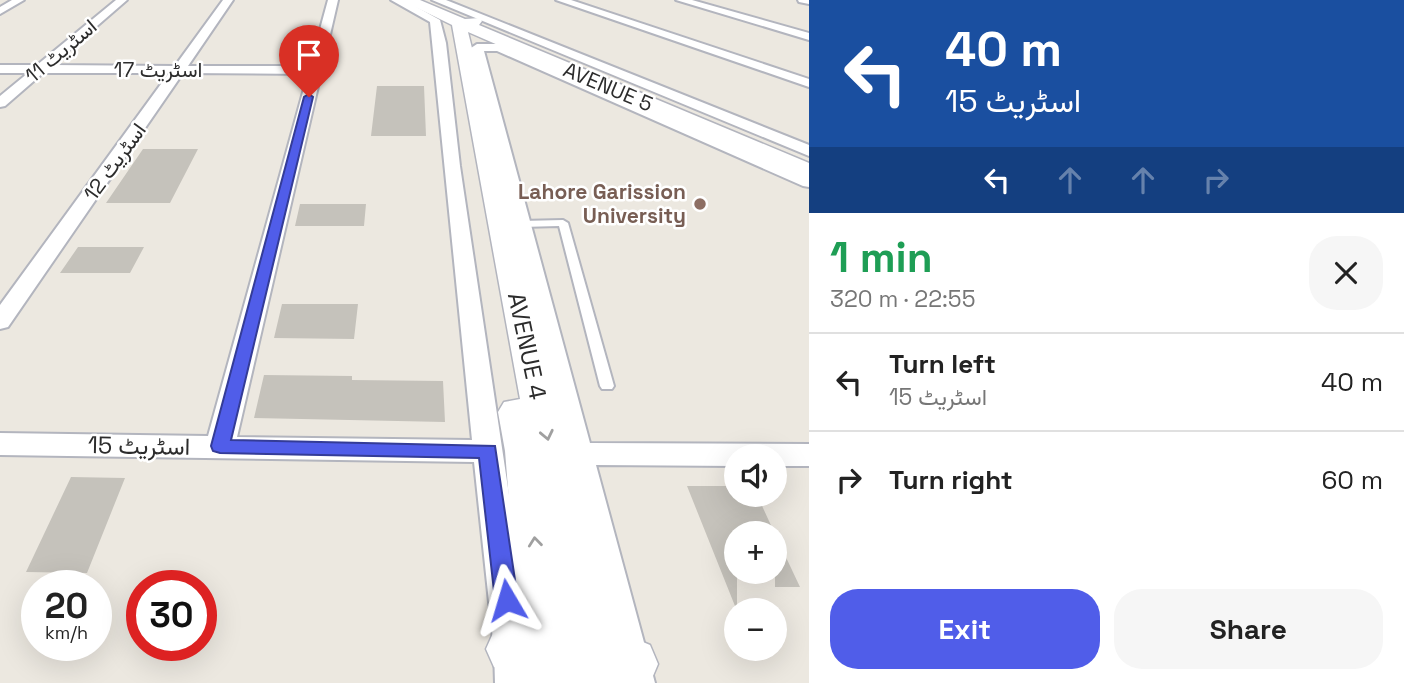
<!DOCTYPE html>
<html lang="en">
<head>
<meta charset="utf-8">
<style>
	body { margin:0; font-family:"Space Grotesk",Vazirmatn,sans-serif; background:#f6f6f6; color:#222; height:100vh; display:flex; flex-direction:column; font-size:26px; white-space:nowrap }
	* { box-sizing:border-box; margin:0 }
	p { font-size:23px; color:#767676 }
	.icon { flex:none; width:38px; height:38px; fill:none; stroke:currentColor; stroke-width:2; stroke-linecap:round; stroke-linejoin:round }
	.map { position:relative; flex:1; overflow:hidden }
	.panel { display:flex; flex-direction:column; background:#fff; width:595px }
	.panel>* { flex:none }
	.banner { background:#1a4fa0; color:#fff; overflow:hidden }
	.fabs { position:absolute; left:724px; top:444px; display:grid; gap:14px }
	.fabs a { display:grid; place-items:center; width:63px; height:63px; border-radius:50%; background:#fff; box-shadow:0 7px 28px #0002; font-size:35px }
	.speed { position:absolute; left:21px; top:570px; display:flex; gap:14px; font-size:35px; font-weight:700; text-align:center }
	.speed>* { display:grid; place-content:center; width:91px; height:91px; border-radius:50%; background:#fff; box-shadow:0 7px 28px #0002; line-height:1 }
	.speed small { font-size:18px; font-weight:400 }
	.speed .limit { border:10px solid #d22; background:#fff; color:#111 }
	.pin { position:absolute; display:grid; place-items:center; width:60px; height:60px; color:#fff; margin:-72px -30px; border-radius:50% 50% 50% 0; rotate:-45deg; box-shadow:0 0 7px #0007 }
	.pin .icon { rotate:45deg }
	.me { position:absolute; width:77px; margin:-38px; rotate:353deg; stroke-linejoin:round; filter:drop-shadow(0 0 5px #0008) }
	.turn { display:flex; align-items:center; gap:24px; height:147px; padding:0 21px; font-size:32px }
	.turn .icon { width:91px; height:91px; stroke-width:2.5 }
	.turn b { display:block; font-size:49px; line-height:60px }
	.lanes { display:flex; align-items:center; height:66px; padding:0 21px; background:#0003; justify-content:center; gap:35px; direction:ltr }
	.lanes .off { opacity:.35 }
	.round { display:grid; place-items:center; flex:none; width:74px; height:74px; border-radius:28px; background:#f6f6f6 }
	.summary { display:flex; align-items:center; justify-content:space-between; height:119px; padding:0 21px }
	h1 { font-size:42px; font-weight:800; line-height:52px; color:#1e9e55 }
	.button { display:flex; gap:14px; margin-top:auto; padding:14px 21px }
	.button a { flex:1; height:80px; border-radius:28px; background:#505de9; color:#fff; font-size:28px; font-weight:800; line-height:80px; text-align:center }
	.button a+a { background:#f6f6f6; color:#222 }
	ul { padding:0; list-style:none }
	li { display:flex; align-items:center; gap:21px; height:98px; padding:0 21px; border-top:2px solid #e0e0e0 }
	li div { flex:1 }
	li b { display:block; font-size:26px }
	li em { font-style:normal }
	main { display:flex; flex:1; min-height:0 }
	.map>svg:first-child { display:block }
	.building { fill:#c5c2bb }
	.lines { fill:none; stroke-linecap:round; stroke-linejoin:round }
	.lane-casing { stroke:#b3b5be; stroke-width:4 }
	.street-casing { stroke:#b3b5be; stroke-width:4 }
	.secondary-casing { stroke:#b3b5be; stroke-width:3 }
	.lane { fill:#fff; fill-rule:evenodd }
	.street { fill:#fff; fill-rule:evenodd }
	.secondary { fill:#fff; fill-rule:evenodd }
	.oneway { stroke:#a0a0a0 }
	.route { fill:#505de9; stroke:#343c97; stroke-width:2 }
	.education-dot { fill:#8d6e63; stroke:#fff; stroke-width:2.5 }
	.labels { text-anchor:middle; stroke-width:5; stroke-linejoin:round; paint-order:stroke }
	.far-street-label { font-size:21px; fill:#2c2c2c; stroke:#fff }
	.far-education-label { font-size:21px; font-weight:bold; fill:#785e54; stroke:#fff; text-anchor:end }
	.street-label { font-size:24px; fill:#2c2c2c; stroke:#fff }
</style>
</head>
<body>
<main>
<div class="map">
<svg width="809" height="683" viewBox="0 0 809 683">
	<rect width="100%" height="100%" fill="#ece8e0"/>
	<path class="building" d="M377,86H424L426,136H371Z
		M143,149H198L170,203H106Z
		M300,204H366L364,226H295Z
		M78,247H144L130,273H60Z
		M282,304H358L354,339L274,338Z
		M264,375L352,376V380L443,381L445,422L254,418Z
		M71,477L125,478L87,573L26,572Z
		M687,486H737V495H757L775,534H737V611Z
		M775,534L800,587H775Z"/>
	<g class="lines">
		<g class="lane-casing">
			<path id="lane" d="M563,220L568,223L614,386L612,389H602L600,386L559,226L521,227L516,224L521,221Z"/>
		</g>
		<g class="street-casing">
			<path id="street" d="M12,0H24L0,14V7Z
				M116,0H127L52,65L175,66L223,0H233L188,66H310L328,0H338L237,437L472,440L430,22L391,0H404L440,20L446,43L460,166L532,649L533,683H495L494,649L474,462L0,455V433L208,436L308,74L183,73L8,327L0,329V305L169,73H43L5,106L0,107V96L28,73H0V65H37Z
				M432,0H446L809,145V156Z
				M556,0H571L809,79V87Z
				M676,0H692L809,33V40Z
				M798,0H809V4L799,2Z
				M477,44H503L809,176V187L803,186L497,51H484L590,443L809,444V466H775V457H737V466L596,465L655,683H617L471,48Z"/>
		</g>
		<g class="secondary-casing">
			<path id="secondary" d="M401,0H420L465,19L480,18L482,21L479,25L809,163V179L800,177L468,32L617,637H631L650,645L658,664L650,683H523V675H513L494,667L486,649L494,631L519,623L505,451L498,412L504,402L520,399L452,25Z"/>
		</g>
		<use href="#lane" class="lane"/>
		<use href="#street" class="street"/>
		<use href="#secondary" class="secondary"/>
	</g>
	<defs><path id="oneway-chevron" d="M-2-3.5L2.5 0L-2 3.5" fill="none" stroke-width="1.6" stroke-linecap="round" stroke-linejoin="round" transform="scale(1.75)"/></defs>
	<g class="oneway">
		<use href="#oneway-chevron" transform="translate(547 435) rotate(78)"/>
		<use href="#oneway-chevron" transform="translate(535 542) rotate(-96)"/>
	</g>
	<path class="route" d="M309,94L313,97L231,440L495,446L518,600L515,607L507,610L499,607L495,600L479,458L220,453L213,451L211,446L304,97Z"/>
	<circle class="education-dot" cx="700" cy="204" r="7"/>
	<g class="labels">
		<g class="far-street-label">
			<text transform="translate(61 51) rotate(-40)" y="7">اسٹریٹ 11</text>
			<text x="158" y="77">اسٹریٹ 17</text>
			<text transform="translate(608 87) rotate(23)" y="7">AVENUE 5</text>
			<text transform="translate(115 162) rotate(-54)" y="7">اسٹریٹ 12</text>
		</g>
		<g class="far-education-label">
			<text x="686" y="199">Lahore Garission<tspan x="686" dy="24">University</tspan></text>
		</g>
		<g class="street-label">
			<text transform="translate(527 346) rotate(78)" y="8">AVENUE 4</text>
			<text transform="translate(139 446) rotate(1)" y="8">اسٹریٹ 15</text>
		</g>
	</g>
</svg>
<div class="fabs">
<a><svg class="icon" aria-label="sound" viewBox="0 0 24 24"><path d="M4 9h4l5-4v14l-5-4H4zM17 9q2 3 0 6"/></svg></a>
<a>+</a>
<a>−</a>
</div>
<div class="speed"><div>20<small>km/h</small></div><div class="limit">30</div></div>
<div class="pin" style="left:309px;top:97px;background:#d93025"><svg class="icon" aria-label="arrive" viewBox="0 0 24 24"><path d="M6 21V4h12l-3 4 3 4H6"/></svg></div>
<svg class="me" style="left:507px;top:600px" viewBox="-20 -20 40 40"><path d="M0-17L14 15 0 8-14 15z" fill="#505de9" stroke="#fff" stroke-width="4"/></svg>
</div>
<section class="panel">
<div class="banner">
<div class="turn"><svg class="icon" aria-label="left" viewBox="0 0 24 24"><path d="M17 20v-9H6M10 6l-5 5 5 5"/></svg><div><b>40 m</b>اسٹریٹ 15</div></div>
<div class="lanes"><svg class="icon" aria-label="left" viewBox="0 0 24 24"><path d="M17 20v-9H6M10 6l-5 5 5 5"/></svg><svg class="icon off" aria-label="ahead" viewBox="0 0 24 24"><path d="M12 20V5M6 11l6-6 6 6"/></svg><svg class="icon off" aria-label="ahead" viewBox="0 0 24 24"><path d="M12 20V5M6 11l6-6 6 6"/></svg><svg class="icon off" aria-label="right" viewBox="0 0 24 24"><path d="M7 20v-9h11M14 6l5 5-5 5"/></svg></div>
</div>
<div class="summary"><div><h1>1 min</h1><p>320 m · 22:55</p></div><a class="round"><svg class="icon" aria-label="close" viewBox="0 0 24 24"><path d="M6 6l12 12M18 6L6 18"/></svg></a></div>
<ul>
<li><svg class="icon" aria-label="left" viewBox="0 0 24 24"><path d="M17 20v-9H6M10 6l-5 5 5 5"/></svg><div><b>Turn left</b><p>اسٹریٹ 15</p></div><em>40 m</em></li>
<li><svg class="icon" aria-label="right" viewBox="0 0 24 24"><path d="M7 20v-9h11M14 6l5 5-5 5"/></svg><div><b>Turn right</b></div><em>60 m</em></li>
</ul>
<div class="button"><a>Exit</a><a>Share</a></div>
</section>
</main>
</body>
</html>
